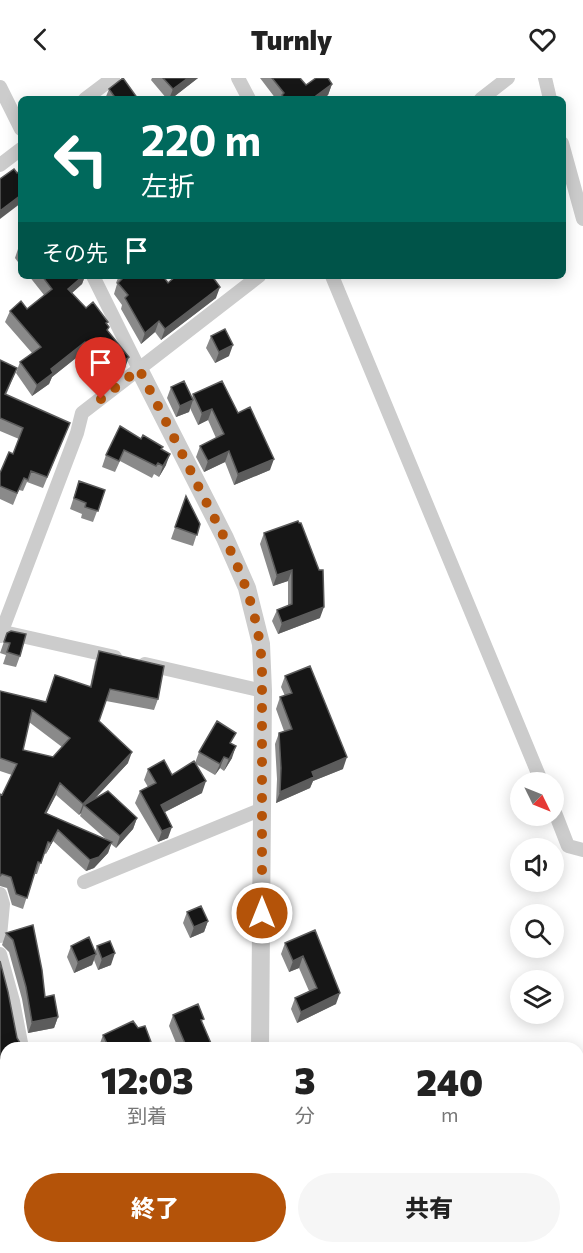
<!DOCTYPE html>
<html lang="ja">
<head>
<meta charset="utf-8">
<style>
	body { margin:0; font-family:Commissioner,"Noto Sans JP",sans-serif; background:#f6f6f6; color:#222; height:100vh; display:flex; flex-direction:column; font-size:22px; white-space:nowrap }
	* { box-sizing:border-box; margin:0 }
	p { font-size:20px; color:#767676 }
	.icon { flex:none; width:33px; height:33px; fill:none; stroke:currentColor; stroke-width:2; stroke-linecap:round; stroke-linejoin:round }
	.map { position:relative; flex:1; overflow:hidden }
	.sheet { position:absolute; left:0px; top:964px; width:584px; height:212px; display:flex; flex-direction:column; background:#fff; border-radius:18px 18px 0 0; box-shadow:0 3px 15px #0003 }
	.sheet>* { flex:none }
	.banner { position:absolute; left:18px; top:18px; width:548px; height:183px; border-radius:9px; box-shadow:0 3px 15px #0003; background:#00695c; color:#fff; overflow:hidden }
	.needle { width:39px; rotate:133deg }
	.controls { position:absolute; left:510px; top:694px; display:grid; gap:12px }
	.controls a { display:grid; place-items:center; width:54px; height:54px; border-radius:50%; background:#fff; box-shadow:0 3px 15px #0003; font-size:30px }
	.pin { position:absolute; display:grid; place-items:center; width:51px; height:51px; color:#fff; margin:-62px -26px; border-radius:50% 50% 50% 0; rotate:-45deg; box-shadow:0 0 6px #0007 }
	.pin .icon { rotate:45deg }
	.me { position:absolute; width:66px; margin:-33px; rotate:0deg; stroke-linejoin:round; filter:drop-shadow(0 0 4px #0008) }
	.turn { display:flex; align-items:center; gap:21px; height:126px; padding:0 24px; font-size:27px }
	.turn .icon { width:78px; height:78px; stroke-width:2.5 }
	.turn b { display:block; font-size:42px; line-height:51px }
	.then { display:flex; align-items:center; height:57px; padding:0 24px; background:#0003; gap:12px; font-size:22px }
	.eta { display:flex; justify-content:space-evenly; align-items:center; height:102px; text-align:center }
	.eta b { font-size:36px; font-weight:800; line-height:42px }
	.primary-button { display:flex; gap:12px; margin-top:auto; padding:12px 24px }
	.primary-button a { flex:1; height:69px; border-radius:36px; background:#b45309; color:#fff; font-size:24px; font-weight:800; line-height:69px; text-align:center }
	.primary-button a+a { background:#f6f6f6; color:#222 }
	header { display:flex; justify-content:space-between; align-items:center; height:78px; padding:0 24px; background:#fff; font-size:27px; font-weight:800 }
	.map>svg:first-child { display:block }
	.lines { fill:none; stroke-linecap:round; stroke-linejoin:round }
	.minor { stroke:#ccc; stroke-width:14 }
	.tertiary { stroke:#ccc; stroke-width:18 }
	.wall { fill:#8a8a8a; fill-rule:evenodd }
	.shaded-wall { fill:#5c5c5c }
	.building { fill:#161616; stroke:#5c5c5c; stroke-width:1.5; fill-rule:evenodd }
	.route { stroke:#b45309; stroke-width:10; stroke-dasharray:0 18 }
</style>
</head>
<body>
<header><svg class="icon" aria-label="back" viewBox="0 0 24 24"><path d="M15 5l-7 7 7 7"/></svg>Turnly<svg class="icon" aria-label="heart" viewBox="0 0 24 24"><path d="M12 20l-8-8c-3-5 5-10 8-4 3-6 11-1 8 4z"/></svg></header>
<div class="map">
<svg width="583" height="1175" viewBox="0 0 583 1175">
	<rect width="100%" height="100%" fill="#fff"/>
	<g class="lines">
		<path class="minor" d="M238,0L249,21
			M545,0L550,21
			M0,9L21,51
			M85,21L113,0
			M481,21L508,0
			M562,65L583,141
			M0,87L21,71
			M93,198L139,291
			M332,198L542,705
			M8,555L115,579
			M0,558L77,355L82,335L259,198
			M145,586L263,613
			M554,732L568,768L583,772
			M84,804L262,731
			M0,816L3,826L0,858
			M0,876L13,923L22,970
			M578,1057L583,1053
			M141,1170L145,1175
			M396,1170L400,1175
			M414,1175L421,1170"/>
		<path class="tertiary" d="M139,291L225,460L247,510L261,566L263,613L260,970
			M0,1076H6"/>
	</g>
	<path class="wall" d="M152,0H198L171,21H167L151,2Z
		M260,0H300L306,7L332,6L328,17L323,21H276Z
		M109,11L138,21H105Z
		M21,167V188L15,180L19,168Z
		M29,198H85L82,206L72,215L86,230L108,244L107,246L108,253L125,290L105,306L81,276L52,299L49,306L32,318L16,295L20,284L32,275L5,244L10,233L27,231L44,217Z
		M116,198H163L168,205L216,220L161,262L155,254L141,266L121,231L122,227L114,216L117,206L116,205L118,200Z
		M211,258L229,278L215,285L206,270Z
		M0,282L17,290L6,317L70,345L43,410L27,404L23,413L19,412L13,427L0,421V395L13,376L19,361L0,353Z
		M171,309L192,320L193,316L238,335L270,392L234,407L225,384L204,394L196,379L200,368L216,360L208,342L198,347L190,330L189,334L176,339L167,320Z
		M141,361L162,371L166,387L159,399L154,396L152,400L120,383L115,394L102,389L106,377Z
		M79,403L105,412L93,444L81,440L82,436L70,431Z
		M186,418L200,446L193,468L171,461Z
		M298,443L320,540L278,556L272,543L277,532L288,528V503L273,508L260,466L264,455Z
		M7,555L20,578L16,589L3,586L6,577L0,575Z
		M99,573L158,621L154,632L106,623L99,643L128,685L94,721L137,740L133,751L116,770L111,766L108,775L94,790L86,793L53,763L46,776L44,775L37,796H34L23,831L12,827L7,810L0,808V716L2,717L12,697L0,693V613L45,624L90,609L95,584ZM29,644L62,669L53,679L23,672ZM56,717L79,737L81,735L80,738L107,762L46,735Z
		M285,598L343,691L313,703L310,710L276,725L277,701L275,666L279,655L284,653L276,631L280,619L285,618L281,609Z
		M232,666V680L224,693L220,690L215,697L196,686L202,715L165,734L168,760L158,764L135,725L140,713L148,709L144,702L148,691L172,697L195,685L199,674Z
		M187,834L208,843L204,854L190,860L183,845Z
		M33,847L45,919L58,939L54,950L28,955L22,921L9,874L2,867L6,855Z
		M315,852L336,926L297,945L291,931L295,920L309,913L299,890L289,894L281,876L285,865Z
		M71,868L95,873L97,868L111,887L98,892L94,882L92,887L74,895L67,879Z
		M173,937L203,946L213,970H178L169,948Z
		M103,957L149,970H150H100L99,968Z
		M2,1124H6V1150L1,1151L0,1145V1130Z"/>
	<path class="shaded-wall" d="M188,0H198L171,21H169L173,11Z
		M332,6L328,17L323,21H315L316,18Z
		M21,117V125L0,141V133Z
		M83,198H85L82,206L64,222L68,211Z
		M220,209L216,220L161,262L165,251Z
		M159,243L155,254L141,266L145,255Z
		M85,264L81,276L52,299L49,306L32,318L37,307L51,291Z
		M233,267L229,278L215,285L219,274Z
		M129,279L125,290L105,306L109,294Z
		M193,322L189,334L176,339L180,328Z
		M212,331L208,342L198,347L202,335Z
		M229,373L225,384L204,394L208,383Z
		M170,376L166,387L159,399L163,388Z
		M274,381L270,392L234,407L238,396Z
		M292,492L288,503L273,508L277,497Z
		M324,529L320,540L278,556L282,545Z
		M236,668L232,680L224,693L229,681Z
		M132,674L128,685L87,729L84,727L81,735L79,737L83,726Z
		M224,679L220,690L215,697L220,686Z
		M347,679L343,691L313,703L310,710L276,725L280,714L312,694Z
		M206,703L202,715L157,738L161,727Z
		M60,705L56,717L41,746L45,735Z
		M137,740L133,751L116,770L120,758Z
		M172,749L168,760L158,764L162,753Z
		M58,752L53,763L46,776L51,765Z
		M112,764L108,775L94,790L86,793L90,782Z
		M208,843L204,854L190,860L194,849Z
		M115,875L111,887L98,892L102,881Z
		M96,876L92,887L74,895L78,884Z
		M303,878L299,890L289,894L293,883Z
		M340,915L336,926L297,945L301,934Z
		M58,939L54,950L28,955L32,944Z
		M0,1033H6V1044H0Z
		M5,1139H6V1150L1,1151Z"/>
	<path class="building" d="M123,0L138,21H116L109,11Z
		M163,0H188L173,11Z
		M272,0H300L306,7L316,0H328L332,6L316,18L318,21H285L282,17L284,15Z
		M14,91L17,95L21,92V117L0,133V101Z
		M42,198H83L68,211L86,230L93,224L108,244L106,245L109,249L107,252L129,279L109,294L85,264L51,291L53,295L37,307L20,284L41,269L10,233L21,223L27,231L52,211Z
		M124,198H163L168,205L176,198H212L220,209L165,251L159,243L145,255L125,220L128,217L118,205L124,199Z
		M225,251L233,267L219,274L211,258Z
		M0,282L17,290L5,316L70,345L47,399L31,393L28,402L24,400L17,415L0,408V395L9,374L13,376L23,350L0,340Z
		M184,303L193,322L180,328L171,309Z
		M222,303L238,335L250,329L274,381L238,396L229,373L208,383L200,368L224,356L212,331L202,335L193,316Z
		M120,348L141,361L143,357L163,369L161,371L170,376L163,388L158,385L156,388L124,372L119,383L106,377Z
		M79,403L105,412L98,433L85,429L86,425L74,420Z
		M186,418L200,446L197,457L175,449Z
		M298,443L299,445H301L319,492H323L324,529L282,545L277,532L292,526V492L277,497L264,455Z
		M11,553L26,556L20,578L7,574L10,565L4,564L7,555Z
		M99,573L164,588L158,621L110,611L99,643L132,674L83,726L60,705L45,735L112,764L99,779L90,782L58,752L51,765L48,764L41,785L38,784L27,820L16,816L11,799L2,796L0,798V716L2,717L17,686L0,680V613L46,624L55,597L91,609ZM32,632L70,660L53,679L23,672Z
		M310,588L347,679L312,694L314,699L280,714L281,690L279,655L292,651L280,619L292,615L285,598Z
		M217,643L236,655L230,665L236,668L229,681L224,679L220,686L199,674Z
		M164,682L172,697L194,683L206,703L161,727L172,749L162,753L140,713L156,705L148,691Z
		M108,713L137,740L120,758L84,727Z
		M201,828L208,843L194,849L187,834Z
		M33,847L42,892L45,919L54,917L58,939L32,944L26,909L13,862L6,855Z
		M315,852L340,915L301,934L295,920L317,910L303,878L293,883L285,865Z
		M89,859L96,876L78,884L71,868Z
		M110,863L115,875L102,881L97,868Z
		M0,883L8,914L17,960L20,965L25,968L26,970H6V1033H0Z
		M198,926L204,941L201,942L213,970H187L173,937Z
		M133,943L138,950L145,948L151,964L148,965L150,970H109L103,957Z
		M2,1124H6V1139H5Z
		M22,1170H38L41,1175H10Z"/>
	<g class="lines">
		<path class="route" d="M101,321L139,291C160,332 181,373 201,414C231,472 259,523 262,590V835"/>
	</g>
</svg>
<div class="controls">
<a><svg class="needle" viewBox="-14 -14 28 28"><path d="M0-13l5 13h-10z" fill="#e53935"/><path d="M0 13l5-13h-10z" fill="#767676"/></svg></a>
<a><svg class="icon" aria-label="sound" viewBox="0 0 24 24"><path d="M4 9h4l5-4v14l-5-4H4zM17 9q2 3 0 6"/></svg></a>
<a><svg class="icon" aria-label="search" viewBox="0 0 24 24"><circle cx="10" cy="10" r="6"/><path d="M15 15l6 6"/></svg></a>
<a><svg class="icon" aria-label="layers" viewBox="0 0 24 24"><path d="M12 4l9 5-9 5-9-5zM3 14l9 5 9-5"/></svg></a>
</div>
<div class="pin" style="left:101px;top:321px;background:#d93025"><svg class="icon" aria-label="arrive" viewBox="0 0 24 24"><path d="M6 21V4h12l-3 4 3 4H6"/></svg></div>
<svg class="me" style="left:262px;top:835px" viewBox="-20 -20 40 40"><circle r="17" fill="#b45309" stroke="#fff" stroke-width="3"/><path d="M0-11L8 9 0 5-8 9z" fill="#fff"/></svg>
<div class="banner">
<div class="turn"><svg class="icon" aria-label="left" viewBox="0 0 24 24"><path d="M17 20v-9H6M10 6l-5 5 5 5"/></svg><div><b>220 m</b>左折</div></div>
<div class="then">その先<svg class="icon" aria-label="arrive" viewBox="0 0 24 24"><path d="M6 21V4h12l-3 4 3 4H6"/></svg></div>
</div>
<section class="sheet">
<div class="eta">
<div><b>12:03</b><p>到着</p></div>
<div><b>3</b><p>分</p></div>
<div><b>240</b><p>m</p></div>
</div>
<div class="primary-button"><a>終了</a><a>共有</a></div>
</section>
</div>
</body>
</html>
